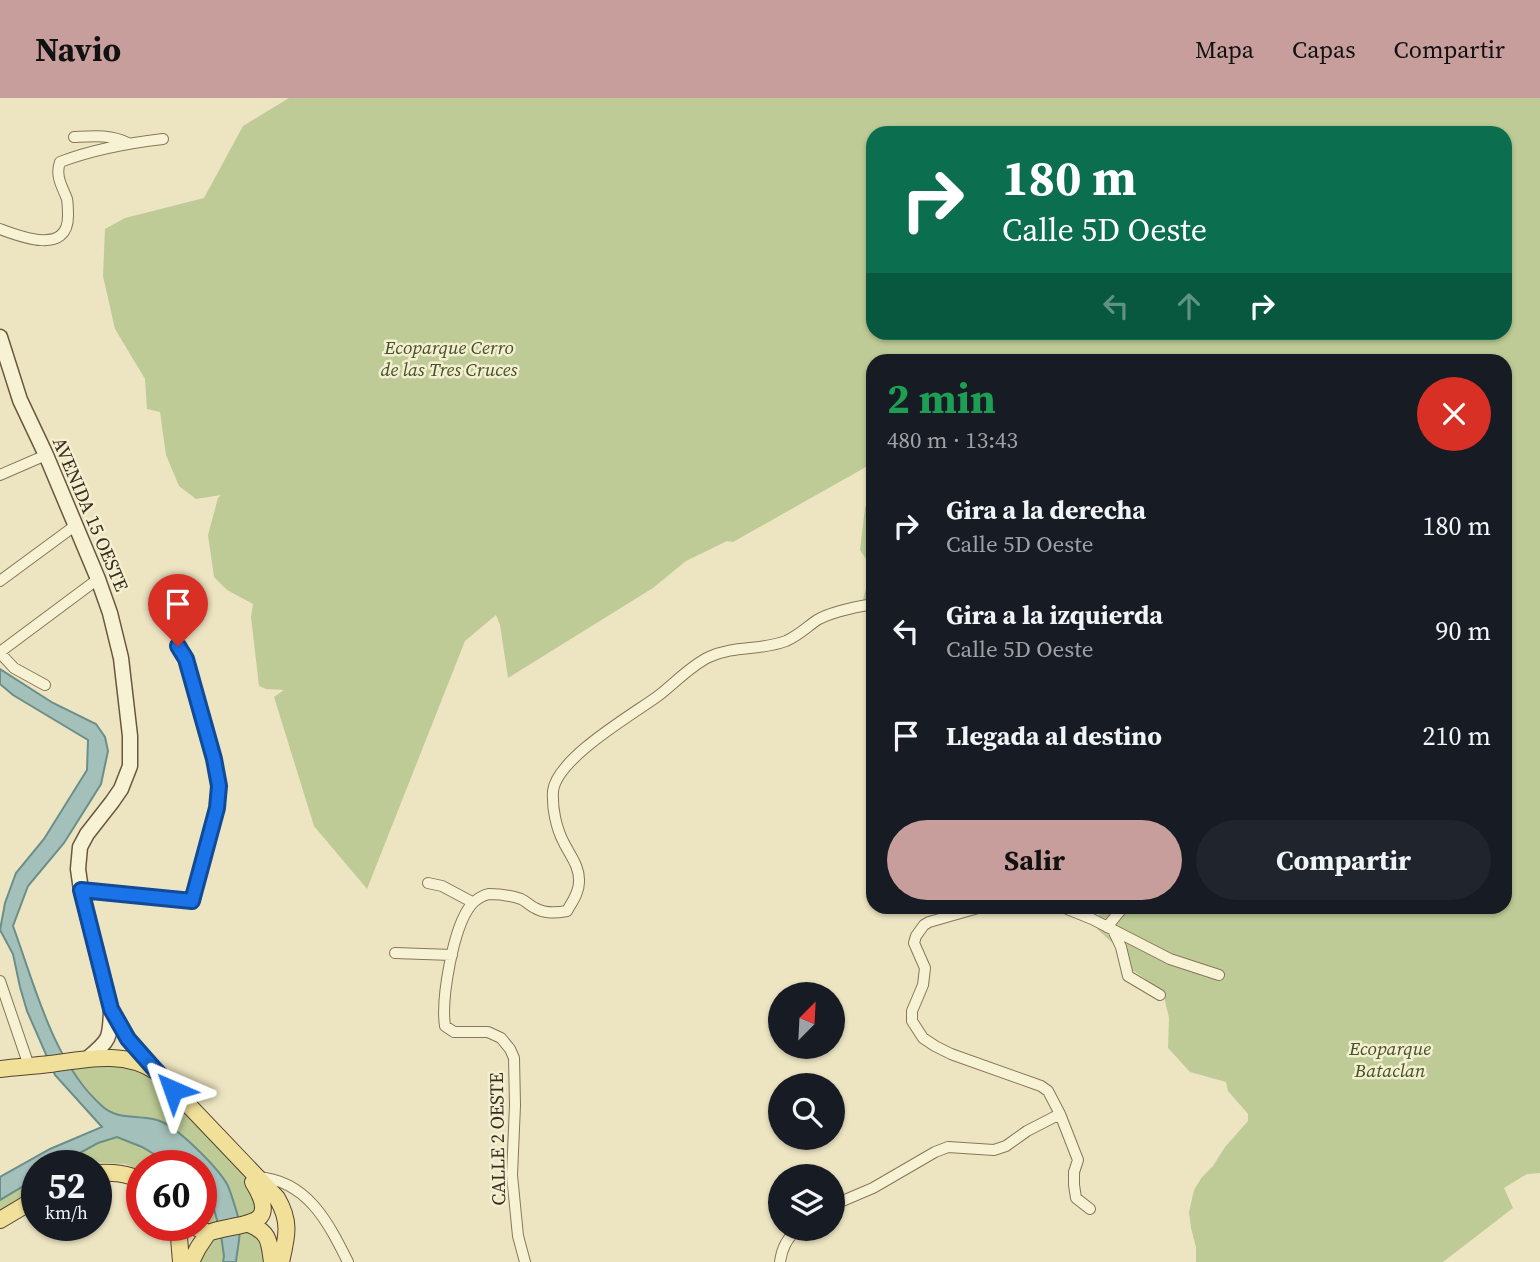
<!DOCTYPE html>
<html lang="es">
<head>
<meta charset="utf-8">
<style>
	body { margin:0; font-family:"Source Serif 4",serif; background:#20242c; color:#f1f3f6; height:100vh; display:flex; flex-direction:column; font-size:26px; white-space:nowrap }
	* { box-sizing:border-box; margin:0 }
	p { font-size:23px; color:#9ea1a6 }
	.icon { flex:none; width:38px; height:38px; fill:none; stroke:currentColor; stroke-width:2; stroke-linecap:round; stroke-linejoin:round }
	.map { position:relative; flex:1; overflow:hidden }
	.panel { position:absolute; left:866px; top:256px; width:646px; height:560px; display:flex; flex-direction:column; background:#171b24; border-radius:21px; box-shadow:0 2px 5px #0004 }
	.panel>* { flex:none }
	.hud { position:absolute; left:866px; top:28px; width:646px; height:214px; border-radius:21px; box-shadow:0 2px 5px #0004; background:#0b6e4f; color:#fff; overflow:hidden }
	.needle { width:46px; rotate:24deg }
	.controls { position:absolute; left:768px; top:884px; display:grid; gap:14px }
	.controls a { display:grid; place-items:center; width:77px; height:77px; border-radius:50%; background:#171b24; box-shadow:0 2px 5px #0004; font-size:35px }
	.speed { position:absolute; left:21px; top:1052px; display:flex; gap:14px; font-size:35px; font-weight:700; text-align:center }
	.speed>* { display:grid; place-content:center; width:91px; height:91px; border-radius:50%; background:#171b24; box-shadow:0 2px 5px #0004; line-height:1 }
	.speed small { font-size:18px; font-weight:400 }
	.speed .limit { border:10px solid #d22; background:#fff; color:#111 }
	.pin { position:absolute; display:grid; place-items:center; width:60px; height:60px; color:#fff; margin:-72px -30px; border-radius:50% 50% 50% 0; rotate:-45deg; box-shadow:0 0 7px #0007 }
	.pin .icon { rotate:45deg }
	.me { position:absolute; width:77px; margin:-38px; rotate:317deg; stroke-linejoin:round; filter:drop-shadow(0 0 5px #0008) }
	.turn { display:flex; align-items:center; gap:24px; height:147px; padding:0 21px; font-size:32px }
	.turn .icon { width:91px; height:91px; stroke-width:2.5 }
	.turn b { display:block; font-size:49px; line-height:60px }
	.lanes { display:flex; align-items:center; height:66px; padding:0 21px; background:#0003; justify-content:center; gap:35px; direction:ltr }
	.lanes .off { opacity:.35 }
	.round { display:grid; place-items:center; flex:none; width:74px; height:74px; border-radius:37px; background:#20242c }
	.summary { display:flex; align-items:center; justify-content:space-between; height:119px; padding:0 21px }
	h1 { font-size:42px; font-weight:700; line-height:52px; color:#1e9e55 }
	.cta { display:flex; gap:14px; margin-top:auto; padding:14px 21px }
	.cta a { flex:1; height:80px; border-radius:42px; background:#c79e9b; color:#111; font-size:28px; font-weight:700; line-height:80px; text-align:center }
	.cta a+a { background:#20242c; color:#f1f3f6 }
	ul { padding:0; list-style:none }
	li { display:flex; align-items:center; gap:21px; height:105px; padding:0 21px }
	li div { flex:1 }
	li b { display:block; font-size:26px }
	li em { font-style:normal }
	header { display:flex; align-items:center; gap:42px; box-sizing:border-box; height:98px; padding:0 35px; background:#c79e9b; color:#111 }
	header strong { font-size:33px }
	nav { display:flex; gap:38px; margin-inline-start:auto; font-size:24px }
	.map>svg:first-child { display:block }
	.green { fill:#becb96; fill-rule:evenodd }
	.water { fill:#a4c0bb; stroke:#6c8e89; stroke-width:2 }
	.lines { fill:none; stroke-linecap:round; stroke-linejoin:round }
	.street-casing { stroke:#87775a; stroke-width:12 }
	.secondary-casing { stroke:#68583d; stroke-width:17 }
	.primary-casing { stroke:#54442e; stroke-width:18 }
	.street { stroke:#f8f2d5; stroke-width:10 }
	.secondary { stroke:#f8f2d5; stroke-width:14 }
	.primary { stroke:#f0e09a; stroke-width:16 }
	.route-casing { stroke:#114b97; stroke-width:18 }
	.route { stroke:#1a73e8; stroke-width:12 }
	.labels { text-anchor:middle; stroke-width:5; stroke-linejoin:round; paint-order:stroke }
	.park-label { font-size:19px; font-style:italic; fill:#415324; stroke:#f5efd1 }
	.street-label { font-size:19px; fill:#372d1e; stroke:#f5efd1 }
</style>
</head>
<body>
<header>
<strong>Navio</strong>
<nav><a>Mapa</a><a>Capas</a><a>Compartir</a></nav>
</header>
<div class="map">
<svg width="1540" height="1164" viewBox="0 0 1540 1164">
	<rect width="100%" height="100%" fill="#ede5c2"/>
	<path class="green" d="M289,0H1540V1075L1527,1076L1504,1090L1513,1110L1443,1164H1196V1149L1191,1130L1189,1114L1194,1092L1202,1079L1213,1068L1225,1049L1248,1023V1016L1228,993L1226,984L1190,974L1168,950L1169,920L1163,894L1134,873L1124,872L1117,849L1097,831L1098,818L1109,809L1505,808V262H873V365L733,444L727,443L686,463L653,490L508,580L500,527L496,517L465,543L367,791L314,728L274,599L284,592L266,591L259,588L251,519L253,506L227,492L214,479L208,437L218,400L221,397L196,401L179,388L166,357L160,314L147,311L145,281L115,231L103,178L105,131L125,120L204,100L243,28ZM873,35H1505V234H873Z
		M873,383V514L863,501L872,470L860,452L865,410Z
		M81,967C106,967 130,965 151,979L237,1067L255,1097L256,1114L239,1122L228,1089L223,1081L203,1058L178,1034L142,1018H118L103,1010L71,971Z
		M117,1039L142,1049L172,1067L142,1068V1073L125,1066L91,1064L80,1067L58,1068L98,1045Z
		M37,1080V1091L0,1113V1102Z
		M201,1094L214,1111L218,1127H201Z
		M245,1131L261,1137L267,1164H236L240,1133Z
		M221,1137L224,1158L223,1164H198L210,1139Z"/>
	<path class="water" d="M0,571L53,605L96,626L105,639L108,653L101,686L64,745L28,788L13,828C35,888 53,964 102,1008C118,1023 138,1016 157,1022C176,1027 217,1069 227,1086C230,1092 237,1115 239,1122C242,1135 237,1151 236,1164H223L224,1158L221,1137L214,1111L201,1093V1068L172,1067L142,1049L117,1039L98,1045L58,1067L37,1068V1080L0,1102V1079L50,1051L102,1029L55,977L27,913L20,889L13,856L0,832L5,805L16,775L44,741L87,672L88,642L13,597L0,586Z"/>
	<g class="lines">
		<g class="street-casing">
			<path id="street" d="M74,39C93,38 110,36 128,45
				M0,131C21,139 68,157 68,118C68,112 68,107 67,101C62,88 55,78 60,64C94,51 128,45 163,41
				M0,377L46,357
				M0,483L76,427
				M0,554L98,481
				M0,555L14,570L45,587
				M428,785L442,788L472,804
				M81,792L192,803L217,710L219,688L214,661L186,561L178,548
				M985,808L929,824L924,827L916,838L914,845L925,870L923,887L912,913V923L923,940L935,948L951,956L1041,988L1048,993L1060,1016L1078,1062L1074,1074V1087L1076,1100L1090,1111
				M1060,808L1092,821L1170,861L1219,877
				M1107,829L1124,808
				M1113,832L1121,849L1128,878L1160,897
				M395,855L452,857
				M0,883L29,968
				M257,1079C307,1082 328,1124 348,1164
				M833,1107L873,1090L935,1054L948,1049L994,1052L1006,1048L1027,1033L1060,1016
				M525,1164L518,1138L512,1077L515,1007L514,960L510,951L501,940L488,934H454L445,928C441,901 453,829 471,807C475,802 483,797 489,796C499,796 512,798 521,801C526,803 530,808 535,810C545,816 556,815 567,813C572,804 579,795 579,784C580,769 570,757 564,745C556,730 552,710 553,693C557,660 632,617 658,598C674,586 690,568 709,559C735,547 760,553 786,543C798,538 807,529 817,522C833,513 855,509 873,506
				M780,1164C782,1149 787,1142 797,1130"/>
		</g>
		<g class="secondary-casing">
			<path id="secondary" d="M0,239L20,302L46,357L98,481L110,515L121,560L130,638V668L121,691L112,704L87,736L80,749L78,771L81,792L111,911L128,941L154,972
				M88,960C110,942 110,940 111,913"/>
		</g>
		<g class="primary-casing">
			<path id="primary" d="M0,971C17,969 33,968 50,966C86,961 125,952 157,974L277,1100C291,1124 287,1138 281,1164
				M96,1075C113,1074 127,1075 142,1083
				M0,1122L37,1100
				M249,1126C270,1135 269,1143 272,1164
				M178,1127L181,1164
				M191,1127L208,1135
				M191,1164L198,1150L208,1135C239,1123 283,1133 253,1084"/>
		</g>
		<use href="#street" class="street"/>
		<use href="#secondary" class="secondary"/>
		<use href="#primary" class="primary"/>
	</g>
	<g class="lines">
		<g class="route-casing">
			<path id="route" d="M173,992L128,941L111,911L81,792L192,803L217,710L219,688L214,661L186,561L178,548"/>
		</g>
		<use href="#route" class="route"/>
	</g>
	<g class="labels">
		<g class="park-label">
			<text x="449" y="256">Ecoparque Cerro<tspan x="449" dy="22">de las Tres Cruces</tspan></text>
			<text x="1390" y="957">Ecoparque<tspan x="1390" dy="22">Bataclan</tspan></text>
		</g>
		<g class="street-label">
			<text transform="translate(91 416) rotate(67)" y="7">AVENIDA 15 OESTE</text>
			<text transform="translate(497 1041) rotate(-91)" y="7">CALLE 2 OESTE</text>
		</g>
	</g>
</svg>
<div class="controls">
<a><svg class="needle" viewBox="-14 -14 28 28"><path d="M0-13l5 13h-10z" fill="#e53935"/><path d="M0 13l5-13h-10z" fill="#9ea1a6"/></svg></a>
<a><svg class="icon" aria-label="search" viewBox="0 0 24 24"><circle cx="10" cy="10" r="6"/><path d="M15 15l6 6"/></svg></a>
<a><svg class="icon" aria-label="layers" viewBox="0 0 24 24"><path d="M12 4l9 5-9 5-9-5zM3 14l9 5 9-5"/></svg></a>
</div>
<div class="speed"><div>52<small>km/h</small></div><div class="limit">60</div></div>
<div class="pin" style="left:178px;top:548px;background:#d93025"><svg class="icon" aria-label="arrive" viewBox="0 0 24 24"><path d="M6 21V4h12l-3 4 3 4H6"/></svg></div>
<svg class="me" style="left:173px;top:992px" viewBox="-20 -20 40 40"><path d="M0-17L14 15 0 8-14 15z" fill="#1a73e8" stroke="#fff" stroke-width="4"/></svg>
<div class="hud">
<div class="turn"><svg class="icon" aria-label="right" viewBox="0 0 24 24"><path d="M7 20v-9h11M14 6l5 5-5 5"/></svg><div><b>180 m</b>Calle 5D Oeste</div></div>
<div class="lanes"><svg class="icon off" aria-label="left" viewBox="0 0 24 24"><path d="M17 20v-9H6M10 6l-5 5 5 5"/></svg><svg class="icon off" aria-label="ahead" viewBox="0 0 24 24"><path d="M12 20V5M6 11l6-6 6 6"/></svg><svg class="icon" aria-label="right" viewBox="0 0 24 24"><path d="M7 20v-9h11M14 6l5 5-5 5"/></svg></div>
</div>
<section class="panel">
<div class="summary"><div><h1>2 min</h1><p>480 m · 13:43</p></div><a class="round" style="background:#d93025;color:#fff"><svg class="icon" aria-label="close" viewBox="0 0 24 24"><path d="M6 6l12 12M18 6L6 18"/></svg></a></div>
<ul>
<li><svg class="icon" aria-label="right" viewBox="0 0 24 24"><path d="M7 20v-9h11M14 6l5 5-5 5"/></svg><div><b>Gira a la derecha</b><p>Calle 5D Oeste</p></div><em>180 m</em></li>
<li><svg class="icon" aria-label="left" viewBox="0 0 24 24"><path d="M17 20v-9H6M10 6l-5 5 5 5"/></svg><div><b>Gira a la izquierda</b><p>Calle 5D Oeste</p></div><em>90 m</em></li>
<li><svg class="icon" aria-label="arrive" viewBox="0 0 24 24"><path d="M6 21V4h12l-3 4 3 4H6"/></svg><div><b>Llegada al destino</b></div><em>210 m</em></li>
</ul>
<div class="cta"><a>Salir</a><a>Compartir</a></div>
</section>
</div>
</body>
</html>
